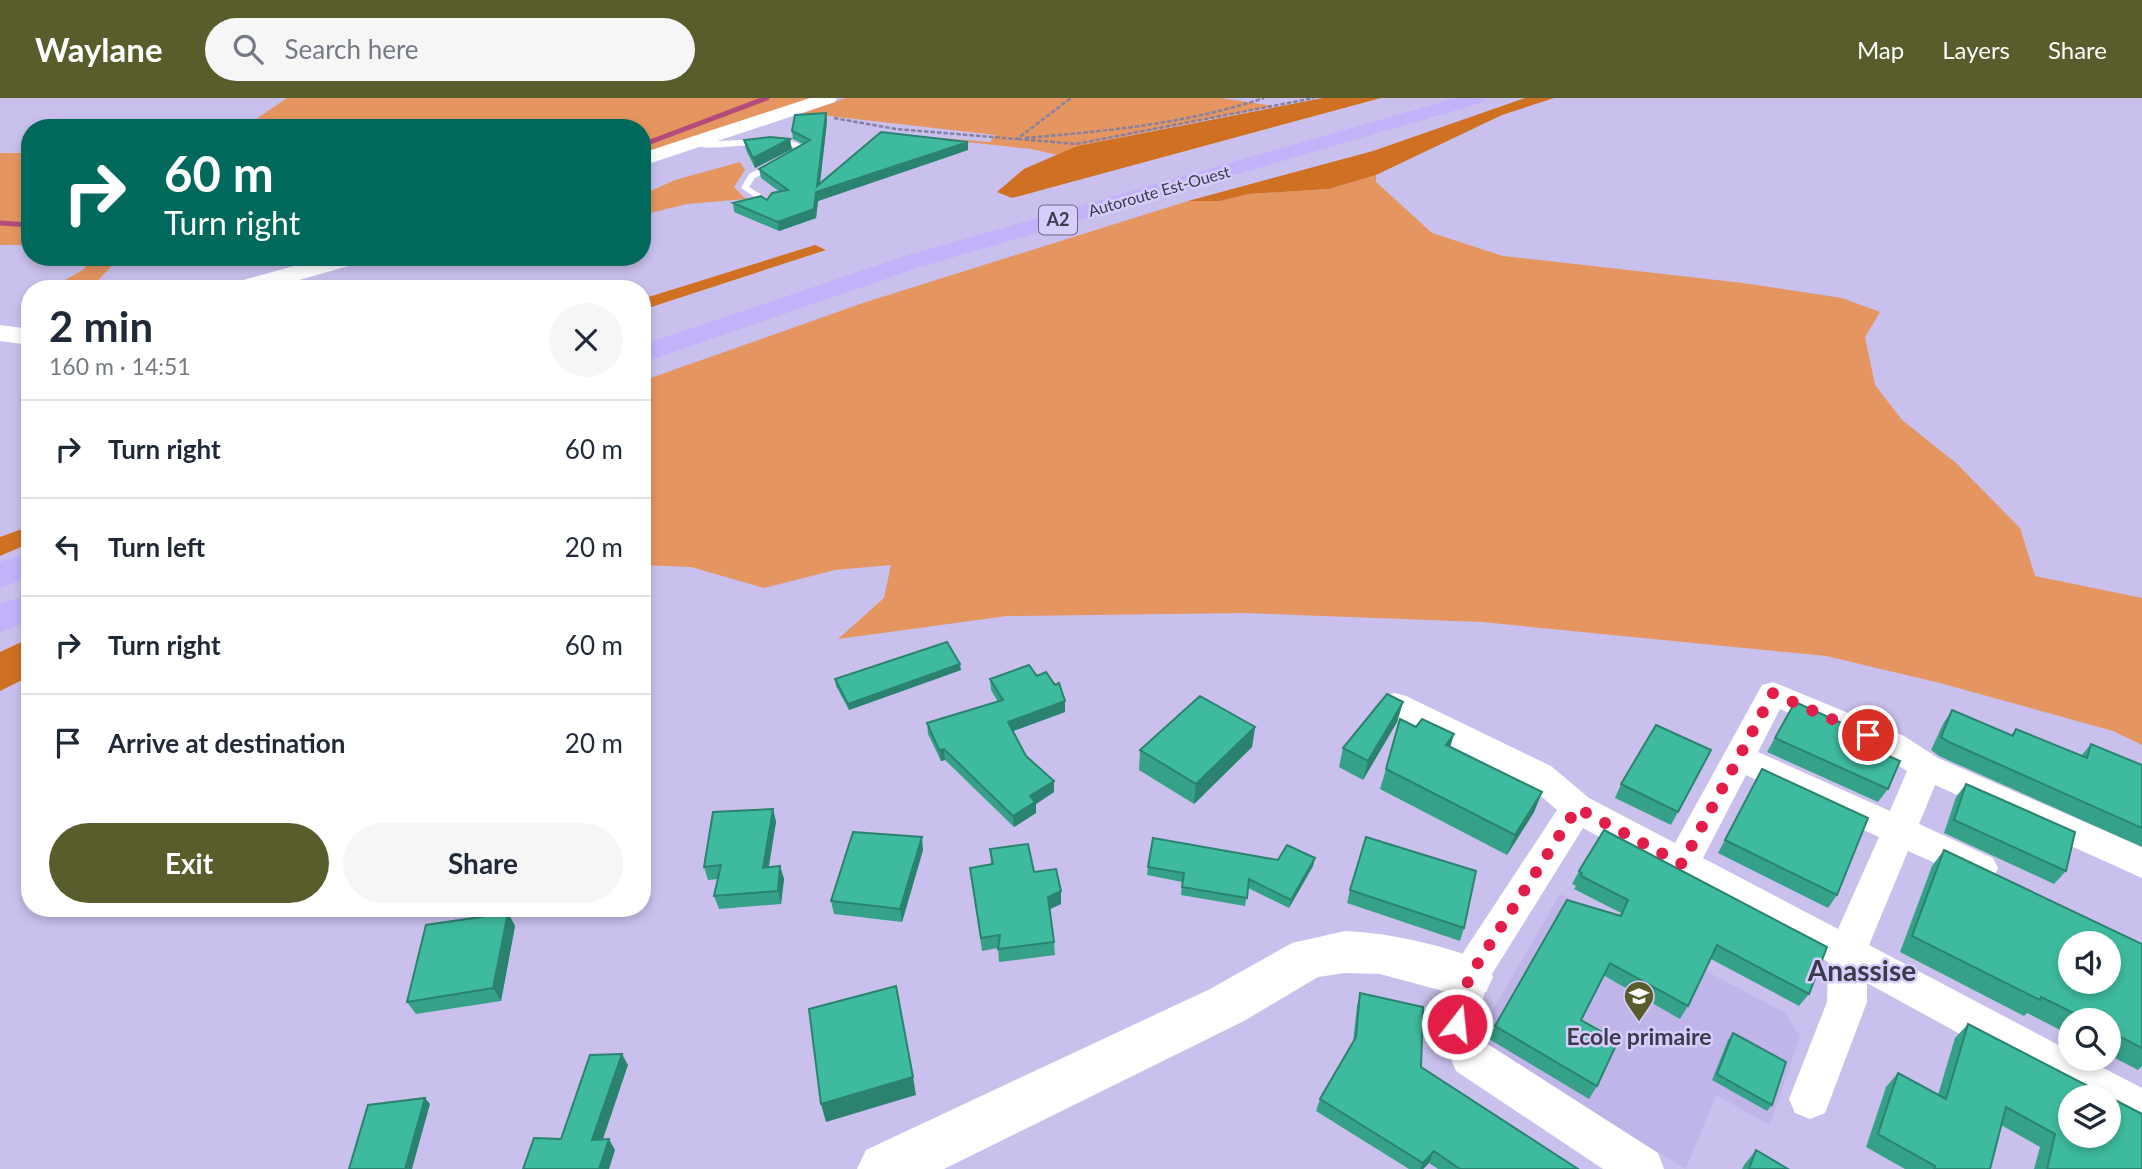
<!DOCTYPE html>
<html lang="en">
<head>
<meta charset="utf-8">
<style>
	body { margin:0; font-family:Lato,sans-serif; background:#f6f6f7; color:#1f2937; height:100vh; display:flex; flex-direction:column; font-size:26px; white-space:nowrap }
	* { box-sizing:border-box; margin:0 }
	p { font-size:23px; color:#747a83 }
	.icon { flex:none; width:38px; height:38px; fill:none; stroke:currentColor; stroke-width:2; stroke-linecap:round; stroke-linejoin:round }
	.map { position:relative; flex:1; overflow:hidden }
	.details { position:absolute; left:21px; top:182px; width:630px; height:637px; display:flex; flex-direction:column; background:#fff; border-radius:28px; box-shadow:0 4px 10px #0003 }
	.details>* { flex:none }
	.hud { position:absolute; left:21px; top:21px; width:630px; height:147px; border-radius:28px; box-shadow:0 4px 10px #0003; background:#00695c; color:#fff; overflow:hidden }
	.tools { position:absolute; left:2058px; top:833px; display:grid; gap:14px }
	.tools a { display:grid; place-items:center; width:63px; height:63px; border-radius:50%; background:#fff; box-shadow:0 4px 10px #0003; font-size:35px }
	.pin { position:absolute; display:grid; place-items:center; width:60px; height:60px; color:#fff; margin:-30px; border:4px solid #fff; border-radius:50%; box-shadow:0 2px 7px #0007 }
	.me { position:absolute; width:77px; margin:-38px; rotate:16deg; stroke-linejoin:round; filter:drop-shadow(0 0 5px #0008) }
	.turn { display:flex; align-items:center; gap:24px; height:147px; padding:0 28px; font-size:32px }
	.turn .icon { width:91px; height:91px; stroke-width:2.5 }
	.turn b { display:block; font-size:49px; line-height:60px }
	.round { display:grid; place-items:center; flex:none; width:74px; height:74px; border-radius:37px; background:#f6f6f7 }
	.summary { display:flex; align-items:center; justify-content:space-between; height:119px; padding:0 28px }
	h1 { font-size:42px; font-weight:700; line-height:52px }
	.primary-button { display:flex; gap:14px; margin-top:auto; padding:14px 28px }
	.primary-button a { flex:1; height:80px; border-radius:42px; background:#585d2b; color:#fff; font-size:28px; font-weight:700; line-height:80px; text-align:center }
	.primary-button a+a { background:#f6f6f7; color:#1f2937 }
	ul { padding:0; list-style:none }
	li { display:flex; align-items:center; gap:21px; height:98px; padding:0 28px; border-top:2px solid #e0e1e3 }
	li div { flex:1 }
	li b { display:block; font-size:26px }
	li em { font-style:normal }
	header { display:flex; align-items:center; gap:42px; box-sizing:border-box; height:98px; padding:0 35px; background:#585d2b; color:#fff }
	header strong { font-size:33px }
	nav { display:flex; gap:38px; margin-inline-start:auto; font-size:24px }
	.search { width:490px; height:63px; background:#f6f6f7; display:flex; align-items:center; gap:18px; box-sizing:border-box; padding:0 24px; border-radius:38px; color:#747a83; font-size:26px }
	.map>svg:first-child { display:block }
	.built { fill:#c0b5e9 }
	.green { fill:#e5955f }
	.forest { fill:#d07022 }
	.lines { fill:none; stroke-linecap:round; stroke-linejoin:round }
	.stream { stroke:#b54b7c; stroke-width:5 }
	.path { stroke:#8780a1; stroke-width:2.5; stroke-dasharray:4.5 2; stroke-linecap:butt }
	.service { fill:#fff; fill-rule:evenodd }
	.minor { fill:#fff; fill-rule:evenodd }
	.tertiary { fill:#fff; fill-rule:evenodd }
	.motorway { fill:#c2b2f9; fill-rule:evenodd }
	.wall { fill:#35a188 }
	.shaded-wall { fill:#2b836f }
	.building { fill:#3ebb9e; stroke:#2b836f; stroke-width:2; fill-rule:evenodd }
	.route { stroke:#e11d48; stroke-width:12; stroke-dasharray:0 21.6 }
	.labels { text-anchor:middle; stroke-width:5; stroke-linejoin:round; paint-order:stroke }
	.far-street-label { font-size:16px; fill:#3d3a4c; stroke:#d6cdfa }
	.shield { fill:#d6cdfa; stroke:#6b6680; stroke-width:2 }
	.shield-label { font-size:18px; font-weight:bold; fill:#3d3a4c }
	.near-poi-label { font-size:23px; font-weight:bold; fill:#3d3a4c; stroke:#d6cdfa }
	.near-quarter-label { font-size:28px; font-weight:bold; fill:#3d3a4c; stroke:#d6cdfa }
</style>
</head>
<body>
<header>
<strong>Waylane</strong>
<div class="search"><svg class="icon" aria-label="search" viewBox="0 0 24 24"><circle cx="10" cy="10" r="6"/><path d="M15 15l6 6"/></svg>Search here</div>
<nav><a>Map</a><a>Layers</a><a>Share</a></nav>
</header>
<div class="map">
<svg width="2142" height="1071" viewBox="0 0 2142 1071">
	<rect width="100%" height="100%" fill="#c9c0ed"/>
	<path class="built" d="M1560,796L1784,914L1800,938L1770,1027L1716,997L1686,1071L1486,951L1479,936Z"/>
	<path class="green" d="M287,0H811L642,57V30H243Z
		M846,0H1221L1274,8L1077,48L1058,57L1031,51L901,37L990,44L995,37L803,15Z
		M0,55H30V147H0Z
		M740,64L745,72L734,89L746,101L687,106L642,117V97L675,82Z
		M1376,77V84L1432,135L1503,158L1743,185L1842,200L1880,214L1865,239L1875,287L1902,322L1956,365L2020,430L2035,478L2142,500V647L2113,633L1940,585L1826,558L1482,524L1245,515L1007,518L838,541L884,500L891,467L835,472L764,490L691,469L642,467V283L863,205L1188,103H1220L1249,96L1329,91Z
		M93,159H120L90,191H49L83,172Z"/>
	<path class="forest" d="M1323,0H1381L1012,100L997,94L1024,71L1077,48Z
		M1525,0H1554L1502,17L1376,77L1329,91L1249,96L1220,103H1188L1373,53Z
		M815,147L826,152L642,212V201Z
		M30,423V445L0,458V439L22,431Z
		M30,540V578L0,593V554Z"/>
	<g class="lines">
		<path class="stream" d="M642,47L767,0
			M0,125L30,127"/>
		<path class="path" d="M834,20L896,31L1017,41L1071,0
			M1025,40C1106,33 1186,26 1264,0
			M1018,41L1076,46L1314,0"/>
		<path class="service" d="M767,41L794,44L809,50L796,59L792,57L799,51C767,38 713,57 690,46L694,44Z
			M771,65L778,67L755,80L749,89L771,103V107L768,108L741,90L749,76Z"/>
		<path class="minor" d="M1773,584L1904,638L1938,660L2142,749V780L1935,687L1919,726L1993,760L1998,770L1993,780L1980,785L1908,753L1869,847L2070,953V961H2086L2142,990V1034L2109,1018V999H2075L1867,885V904L1825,1015L1810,1021L1795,1015L1789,1001L1827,904L1828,864L1583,730L1487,884L1477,927L1486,945L1658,1055L1664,1071H1603L1456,973L1437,927L1455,867L1557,712L1527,686L1384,614L1379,606L1384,598L1395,595L1406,598L1551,668L1589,700L1675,745L1762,587ZM1780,611L1880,656L1907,673L1890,713L1758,654ZM1746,677L1879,739L1838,831L1703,760Z"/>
		<path class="tertiary" d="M810,0H837L835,4L642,68V55Z
			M327,159H367L363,164L267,191H226L229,186Z
			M0,227L30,231V247L0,243Z
			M1345,833C1393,835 1441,847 1486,864L1493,879L1486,894L1469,900L1380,876L1345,875L1318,879L1244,923L944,1071H857L866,1052L1210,891L1292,845Z"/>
		<path class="motorway" d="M1456,0H1487L1484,4L920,169L642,265V247L902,159Z
			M30,454V479L0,490V464Z
			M30,496V523L0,534V506Z"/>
	</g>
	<path class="wall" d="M826,15L827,23L820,86L968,52L818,103L816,120L779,133L734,114L733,105L767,102L780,94L761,80L759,71L803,46L793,41L792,33Z
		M744,42L792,51L755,70L746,52Z
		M961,572L849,612L836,588L835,581Z
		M1037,578L1065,603V614L1013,633L1026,658L1054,683V694L1036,706V715L1014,729L945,662L941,663L928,636L927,625L998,604L991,592L990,581Z
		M1403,604L1397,624L1363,682L1339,669L1343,650Z
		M1795,604L1859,645L1888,691L1878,704L1767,654Z
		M1952,612L2011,637L2016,631L2081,658L2091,646L2142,667V749L1939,658L1931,652L1943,626Z
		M1255,629L1252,649L1194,706L1139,672L1140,652Z
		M1416,629L1454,636L1450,649L1542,694L1534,714L1507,757L1380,691L1386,671Z
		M1711,652L1671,727L1615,700L1621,686Z
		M1762,671L1837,797L1828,810L1718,755Z
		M1966,686L2066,773L2054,786L1944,735L1956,699Z
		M773,711L776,724L769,769L780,768L784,781L781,806L719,811L714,798L718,781L708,782L704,769Z
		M990,751L1034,774L1061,806L1049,811L1054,844L1055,857L999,864L998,850L982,853L970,770L991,766Z
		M923,752L902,824L834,816L831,803Z
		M1944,752L2142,846V968L2138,972L2109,957V922H2070V937L2027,915L2024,918L1900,854L1932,768Z
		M1313,768L1289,810L1248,790L1245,808L1181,797L1182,784L1147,777L1148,769Z
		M1579,773L1809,896L1799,908L1711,861L1688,908L1680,921L1603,877L1581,922L1597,988L1589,1001L1489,941L1495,928L1620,818L1621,815L1574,791L1576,788L1572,786Z
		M1350,792L1464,830L1460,843L1347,805Z
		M508,815L515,828L501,903L416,916L407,904Z
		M1360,895L1421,969L1578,1071H1438L1429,1065L1423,1071H1409L1316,1013L1320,1001L1353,944L1357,908Z
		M1968,926L2142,1071H2034L2040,1049L2001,1027L1990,1071H1905L1866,1049L1886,989L1898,975L1938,997L1955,940Z
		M1733,935L1772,1007L1767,1013L1712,982L1728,942Z
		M1756,1052L1788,1071H1742L1744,1067Z"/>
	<path class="shaded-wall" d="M826,15L827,23L819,93L968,44V52L818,103L816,120L779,133L778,124L817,88Z
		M790,41L792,51L755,70L753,60Z
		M960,566L961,572L849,612L848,606Z
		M1065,603V614L1008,635V624Z
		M1403,604L1397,624L1363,682L1368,663Z
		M1255,629L1252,649L1194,706L1196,686Z
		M1454,636L1448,656L1446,647Z
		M944,651L945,662L941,663L939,652Z
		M1054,683V694L1036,706V715L1014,729L1013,718L1030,698Z
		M1542,694L1534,714L1507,757L1515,737Z
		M773,711L776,724L766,783L763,770Z
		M922,739L923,752L902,824L900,811Z
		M1315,760L1313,768L1289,810L1291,802Z
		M780,768L784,781L781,806L778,793Z
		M1061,793V806L1048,812V799Z
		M508,815L515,828L501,903L493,890Z
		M622,956L628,967L599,1053L592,1042Z
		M913,979L916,997L826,1024L821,1006Z
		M425,1000L430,1006L412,1071H405Z
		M609,1041L615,1052L609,1071H599Z
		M1434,1053L1429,1065L1423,1071H1420L1423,1065Z"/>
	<path class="building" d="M826,15L817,88L881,34L968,44L816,94L814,111L778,124L733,105L761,98L767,102L772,95L788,92L759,71L810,42L792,33L795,17Z
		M770,39L790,41L753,60L744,42Z
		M947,544L960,566L848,606L835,581Z
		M1029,567L1037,578L1046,574L1055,587L1059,585L1065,603L1008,624L1026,658L1054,683L1030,698L1035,704L1013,718L944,651L939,652L927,625L1003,602L990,581Z
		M1387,596L1403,604L1368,663L1343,650Z
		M1200,598L1255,629L1196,686L1140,652Z
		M1795,604L1864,635L1859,645L1900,663L1888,691L1775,640Z
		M1952,612L2013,638L2016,631L2087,660L2091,646L2142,667V730L1949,644L1941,639Z
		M1400,621L1416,629L1422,621L1454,636L1446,647L1542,694L1515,737L1386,671Z
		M1656,627L1711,652L1678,714L1621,686Z
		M1762,671L1868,720L1837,797L1725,742Z
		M1966,686L2075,734L2066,773L1954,722Z
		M773,711L763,770L780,768L778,793L714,798L721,767L704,769L713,714Z
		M1604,732L1827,849L1809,896L1717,847L1688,908L1610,865L1581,922L1618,943L1597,988L1495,928L1567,802L1621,818L1628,802L1581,778L1582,775L1579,773Z
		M853,734L922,739L900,811L831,803Z
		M1366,739L1476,773L1464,830L1350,792Z
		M1153,740L1278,762L1287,747L1315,760L1291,802L1249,781L1247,800L1182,789L1184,775L1148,769Z
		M1028,746L1034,774L1056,771L1061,793L1048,799L1054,844L998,851L1000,837L981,840L970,770L993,766L990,751Z
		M1944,752L2142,846V950L2109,933V922H2088L2041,899L2040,902L1912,838ZM2070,845H2109V884H2070Z
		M508,815L493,890L407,904L426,827Z
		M896,888L913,979L821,1006L809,911Z
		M1360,895L1423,909L1421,969L1578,1071H1460L1434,1053L1423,1065L1320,1001L1356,939Z
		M1968,926L2142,1016V1071H2047L2055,1036L2006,1009L1990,1071H1934L1935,1068L1878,1036L1898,975L1946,1001ZM2070,999H2109V1038H2070Z
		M1733,935L1786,964L1772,1007L1717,976Z
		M622,956L592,1042L609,1041L599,1071H523L534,1040L561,1041L590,957Z
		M425,1000L405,1071H349L368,1007Z
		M1756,1052L1788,1071H1749Z"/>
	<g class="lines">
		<path class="route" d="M1457,926L1469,879L1577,710L1682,766L1773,595L1868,637"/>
	</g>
	<defs>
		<g id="school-pin" transform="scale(1.575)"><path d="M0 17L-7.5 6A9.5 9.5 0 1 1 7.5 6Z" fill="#585d2b" stroke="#d6cdfa"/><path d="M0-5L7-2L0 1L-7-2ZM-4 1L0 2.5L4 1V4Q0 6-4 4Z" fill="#fff"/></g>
	</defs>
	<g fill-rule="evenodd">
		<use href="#school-pin" x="1639" y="898"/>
	</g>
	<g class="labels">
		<g class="far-street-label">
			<text transform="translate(1159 93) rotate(-16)" y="6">Autoroute Est-Ouest</text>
		</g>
		<rect class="shield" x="1039" y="107.5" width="38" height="29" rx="5"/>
		<g class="shield-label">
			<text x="1058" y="128">A2</text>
		</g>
		<g class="near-poi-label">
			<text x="1639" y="947">Ecole primaire</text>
		</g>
		<g class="near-quarter-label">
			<text x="1862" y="883">Anassise</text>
		</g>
	</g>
</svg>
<div class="tools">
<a><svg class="icon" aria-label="sound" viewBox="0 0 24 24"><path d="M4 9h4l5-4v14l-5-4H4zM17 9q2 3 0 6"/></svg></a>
<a><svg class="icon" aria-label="search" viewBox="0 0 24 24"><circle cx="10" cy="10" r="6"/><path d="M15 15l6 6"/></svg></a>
<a><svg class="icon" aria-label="layers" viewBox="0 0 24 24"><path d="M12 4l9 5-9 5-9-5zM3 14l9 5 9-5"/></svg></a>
</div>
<div class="pin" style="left:1868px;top:637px;background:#d93025"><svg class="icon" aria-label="arrive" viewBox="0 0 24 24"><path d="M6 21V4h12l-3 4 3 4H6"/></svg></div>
<svg class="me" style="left:1457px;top:926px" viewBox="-20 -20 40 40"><circle r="17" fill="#e11d48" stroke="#fff" stroke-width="3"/><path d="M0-11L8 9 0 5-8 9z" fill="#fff"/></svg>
<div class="hud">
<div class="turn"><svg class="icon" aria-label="right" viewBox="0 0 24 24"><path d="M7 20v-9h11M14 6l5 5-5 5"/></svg><div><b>60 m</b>Turn right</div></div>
</div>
<section class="details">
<div class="summary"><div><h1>2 min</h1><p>160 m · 14:51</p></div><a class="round"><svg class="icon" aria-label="close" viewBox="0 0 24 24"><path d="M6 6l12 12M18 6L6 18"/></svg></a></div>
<ul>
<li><svg class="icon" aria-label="right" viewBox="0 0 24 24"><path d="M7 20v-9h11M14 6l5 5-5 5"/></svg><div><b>Turn right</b></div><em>60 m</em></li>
<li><svg class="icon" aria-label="left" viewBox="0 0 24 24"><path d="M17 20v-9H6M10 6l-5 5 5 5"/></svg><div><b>Turn left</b></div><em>20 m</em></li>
<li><svg class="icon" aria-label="right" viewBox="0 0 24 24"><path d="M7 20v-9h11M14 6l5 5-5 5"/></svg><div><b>Turn right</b></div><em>60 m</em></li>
<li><svg class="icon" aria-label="arrive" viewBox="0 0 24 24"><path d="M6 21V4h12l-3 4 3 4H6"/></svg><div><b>Arrive at destination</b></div><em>20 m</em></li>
</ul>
<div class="primary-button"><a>Exit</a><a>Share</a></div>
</section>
</div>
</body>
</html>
